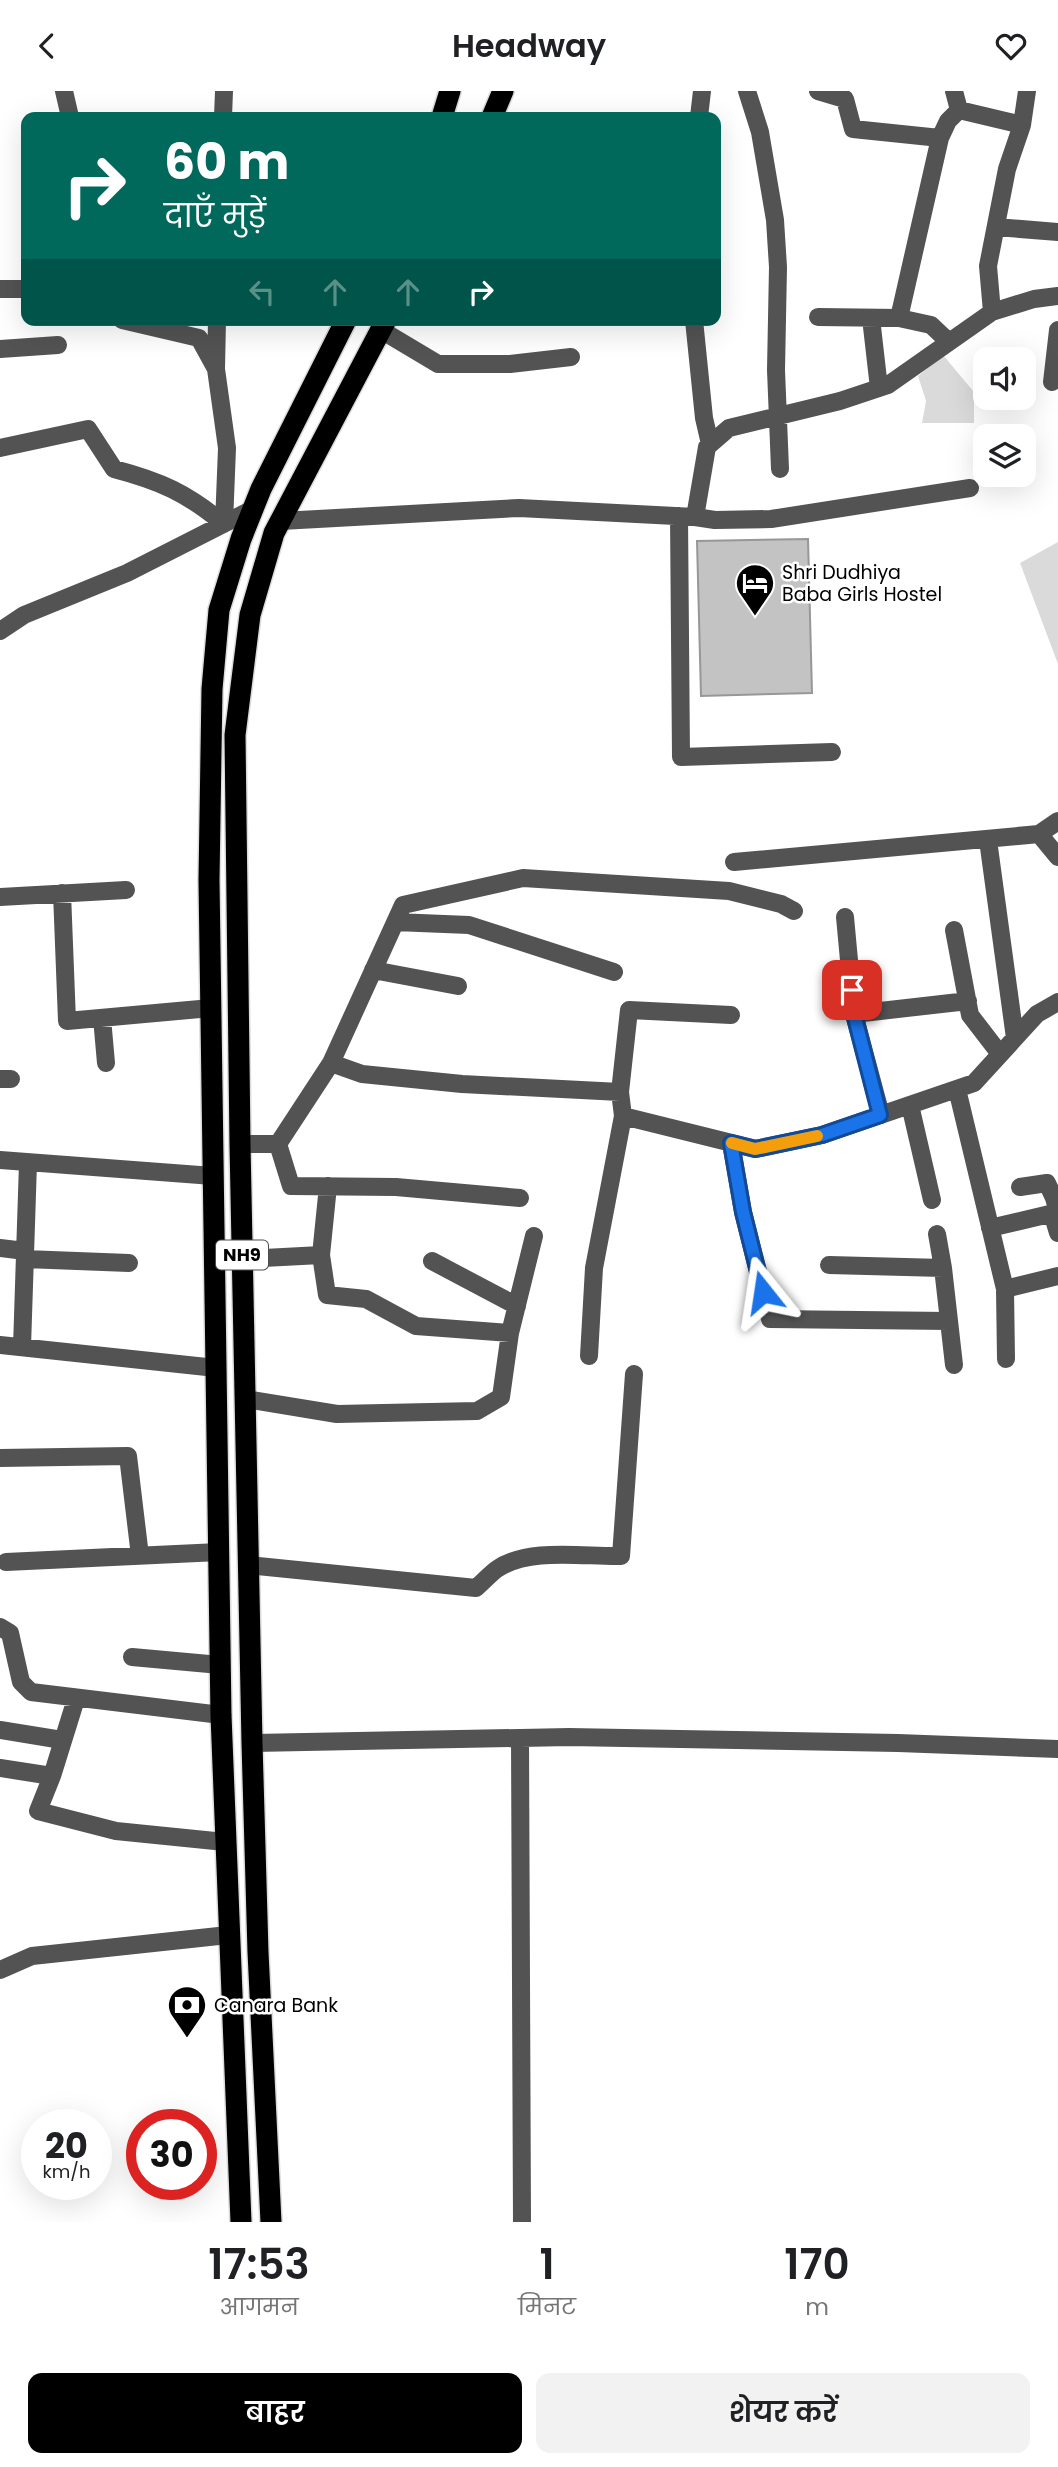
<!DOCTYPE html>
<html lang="hi">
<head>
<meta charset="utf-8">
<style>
	body { margin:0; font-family:Poppins,"Noto Sans Devanagari",sans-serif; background:#f2f2f2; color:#202124; height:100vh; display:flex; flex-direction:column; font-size:26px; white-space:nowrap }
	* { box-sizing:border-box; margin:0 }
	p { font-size:23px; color:#757577 }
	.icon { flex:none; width:38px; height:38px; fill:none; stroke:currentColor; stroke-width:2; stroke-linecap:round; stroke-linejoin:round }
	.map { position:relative; height:2131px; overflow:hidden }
	.panel { display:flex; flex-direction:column; background:#fff; flex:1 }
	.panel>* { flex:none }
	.hud { position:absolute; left:21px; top:21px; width:700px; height:214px; border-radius:14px; box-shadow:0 7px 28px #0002; background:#00695c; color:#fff; overflow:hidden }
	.controls { position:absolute; left:973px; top:256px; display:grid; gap:14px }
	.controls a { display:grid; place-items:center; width:63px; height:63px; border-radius:14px; background:#fff; box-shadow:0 7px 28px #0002; font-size:35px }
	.speed { position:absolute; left:21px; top:2018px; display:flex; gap:14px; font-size:35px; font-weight:700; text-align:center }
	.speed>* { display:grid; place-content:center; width:91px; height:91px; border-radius:50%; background:#fff; box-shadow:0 7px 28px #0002; line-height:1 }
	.speed small { font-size:18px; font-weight:400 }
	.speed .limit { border:10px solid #d22; background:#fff; color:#111 }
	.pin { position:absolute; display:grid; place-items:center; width:60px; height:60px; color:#fff; margin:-30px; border-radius:14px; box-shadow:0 4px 10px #0006 }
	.me { position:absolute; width:77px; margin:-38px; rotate:345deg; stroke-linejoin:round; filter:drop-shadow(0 0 5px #0008) }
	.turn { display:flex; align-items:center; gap:24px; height:147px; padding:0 28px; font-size:32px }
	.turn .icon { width:91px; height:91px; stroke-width:2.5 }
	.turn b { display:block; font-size:49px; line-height:60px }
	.lanes { display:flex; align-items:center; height:66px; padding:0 28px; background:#0003; justify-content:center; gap:35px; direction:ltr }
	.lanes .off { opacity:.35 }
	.eta { display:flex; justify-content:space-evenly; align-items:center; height:119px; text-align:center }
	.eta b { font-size:42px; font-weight:600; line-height:49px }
	.button { display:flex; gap:14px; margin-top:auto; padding:14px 28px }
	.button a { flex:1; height:80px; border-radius:14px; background:#000; color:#fff; font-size:28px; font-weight:600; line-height:80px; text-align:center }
	.button a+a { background:#f2f2f2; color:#202124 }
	header { display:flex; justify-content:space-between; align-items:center; height:91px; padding:0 28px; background:#fff; font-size:32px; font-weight:600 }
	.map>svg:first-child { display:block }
	.green { fill:#dadada }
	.building { fill:#c3c3c3; stroke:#979797; stroke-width:2 }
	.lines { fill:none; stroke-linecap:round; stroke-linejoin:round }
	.highway-casing { stroke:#dbdbdb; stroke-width:24 }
	.minor { stroke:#535353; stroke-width:18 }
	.highway { stroke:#000; stroke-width:21 }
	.route-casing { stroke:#114b97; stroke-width:18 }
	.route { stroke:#1a73e8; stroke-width:12 }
	.slow { stroke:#f59e0b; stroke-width:12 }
	.labels { text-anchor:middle; stroke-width:5; stroke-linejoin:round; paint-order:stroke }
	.shield { fill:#fff; stroke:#4c4c4c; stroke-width:2 }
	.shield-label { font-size:18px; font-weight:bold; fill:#000 }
	.poi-label { font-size:19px; fill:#000; stroke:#fff; text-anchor:start }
</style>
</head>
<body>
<header><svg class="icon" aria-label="back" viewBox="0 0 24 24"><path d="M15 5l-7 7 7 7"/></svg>Headway<svg class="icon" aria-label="heart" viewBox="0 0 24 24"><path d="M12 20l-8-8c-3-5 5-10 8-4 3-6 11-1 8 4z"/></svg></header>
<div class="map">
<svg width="1058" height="2131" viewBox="0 0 1058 2131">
	<rect width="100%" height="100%" fill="#fff"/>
	<path class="green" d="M943,264L974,301V332H922L926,310L918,285Z
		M1058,451V573L1020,472Z"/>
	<path class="building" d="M808,448L812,602L701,605L697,450Z"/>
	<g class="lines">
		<g class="highway-casing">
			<path id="highway" d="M442,26L450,0
				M492,26L503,0
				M241,2131L221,1624L209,789L212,598L219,519L241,448L261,398L346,229
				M271,2131L258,1861L252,1652L240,1053L235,644L250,524L274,442L386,229"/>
		</g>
		<path class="minor" d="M64,0L70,26
			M747,0L760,41L775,129L778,176L776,279L780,378
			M818,0L845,8L853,38L940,47
			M954,0L959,19L1022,34
			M223,26L224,0
			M699,26L702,0
			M996,136L1058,141
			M0,198H26
			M992,221L988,175L1007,78L1022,34L1027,0
			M818,226L899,227L931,234L949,251
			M871,227L879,297
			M899,227L940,47L948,30L959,19
			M122,229L199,247L216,278
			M217,229L216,278L227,357L224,433
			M694,229L704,327L710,353
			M381,239L438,273H510L571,266
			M0,258L58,254
			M1052,291L1058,239
			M0,357L88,338L114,378C160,390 187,402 224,433
			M679,425L681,666L832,661
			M695,426L715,429L771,428L970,397
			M281,430L519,417L695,426L707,356L729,337L840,310L888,294L992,221L1034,208L1058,205
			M0,540L24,524L127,482L253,418
			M1039,743L1058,730
			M988,749L1015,947
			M734,771L1039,743L1058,766
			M62,802L67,930L211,917
			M0,806L126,799
			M845,826L854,923L881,1024
			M395,831L469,834L614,881
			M954,839L970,924L1000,963
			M373,879L458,895
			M854,923L968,910
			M102,927L106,972
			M331,972L403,814L523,787L729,800L781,813L794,820
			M0,988H11
			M957,998L1005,1198L1006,1268
			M620,1001L629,919L731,924
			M910,1014L932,1109
			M731,1052L743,1121L770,1228L949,1230
			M240,1053H278L331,972L362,983L462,993L620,1001L623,1025L756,1058L822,1044L974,992L1037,923L1058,911
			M278,1053L291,1095L396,1096L520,1107
			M0,1069L213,1085
			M1020,1096L1047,1092L1054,1107
			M1052,1122L1058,1142
			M990,1137L1058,1121L1054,1107L1058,1106
			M937,1143L943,1177L954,1274
			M0,1157L25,1160
			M321,1164L328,1095
			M25,1168L129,1172
			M243,1168L321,1164L327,1204L366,1208L416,1235L510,1242
			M432,1170L517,1215
			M829,1174L943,1177
			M1005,1198L1058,1185
			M0,1254L216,1277
			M22,1256L28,1072
			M589,1265L594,1177L623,1025
			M246,1308L337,1323L477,1320L501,1306L510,1242L534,1145
			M0,1367L128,1365L140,1465
			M6,1471L219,1461
			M248,1474L476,1497C483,1491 490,1483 497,1478C529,1456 584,1466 621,1465L634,1283
			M0,1536L10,1542L21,1591L31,1601L221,1624
			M132,1566L220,1574
			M0,1639L62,1649
			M520,1647L522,2131
			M252,1652L569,1646L898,1652L1058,1658
			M0,1677L52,1685L76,1608
			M52,1685L38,1720L116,1740L225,1751
			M0,1879L32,1865L228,1844"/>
		<use href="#highway" class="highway"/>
	</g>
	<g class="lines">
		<g class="route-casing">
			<path id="route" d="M763,1201L743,1121L731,1052L755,1058L822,1044L880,1024L854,923L852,899"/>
		</g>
		<use href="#route" class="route"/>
		<path class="slow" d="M732,1052L755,1058L817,1045"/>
	</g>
	<defs>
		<g id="hotel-pin" transform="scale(2.0125)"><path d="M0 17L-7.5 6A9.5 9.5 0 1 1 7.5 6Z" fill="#000" stroke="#fff"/><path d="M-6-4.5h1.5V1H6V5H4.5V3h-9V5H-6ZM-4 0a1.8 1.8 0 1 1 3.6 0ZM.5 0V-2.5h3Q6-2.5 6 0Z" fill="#fff"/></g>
		<g id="bank-pin" transform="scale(2.0125)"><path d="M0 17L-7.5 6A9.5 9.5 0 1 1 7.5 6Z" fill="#000" stroke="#fff"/><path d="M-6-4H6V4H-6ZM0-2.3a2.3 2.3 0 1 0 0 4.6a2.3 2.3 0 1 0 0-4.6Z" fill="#fff"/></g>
	</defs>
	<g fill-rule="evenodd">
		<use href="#hotel-pin" x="755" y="492"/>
		<use href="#bank-pin" x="187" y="1914"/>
	</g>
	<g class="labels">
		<rect class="shield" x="216" y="1149.5" width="52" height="29" rx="5"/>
		<g class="shield-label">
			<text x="242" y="1170">NH9</text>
		</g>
		<g class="poi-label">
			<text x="782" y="488">Shri Dudhiya<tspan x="782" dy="22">Baba Girls Hostel</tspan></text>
			<text x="214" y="1921">Canara Bank</text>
		</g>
	</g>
</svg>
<div class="controls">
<a><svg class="icon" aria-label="sound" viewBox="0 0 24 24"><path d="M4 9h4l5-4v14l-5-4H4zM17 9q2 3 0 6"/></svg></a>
<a><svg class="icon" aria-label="layers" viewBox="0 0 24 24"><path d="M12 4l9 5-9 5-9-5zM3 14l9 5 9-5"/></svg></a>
</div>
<div class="speed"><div>20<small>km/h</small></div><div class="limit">30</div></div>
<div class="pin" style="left:852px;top:899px;background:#d93025"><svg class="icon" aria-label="arrive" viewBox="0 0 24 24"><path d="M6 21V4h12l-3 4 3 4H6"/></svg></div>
<svg class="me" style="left:763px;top:1201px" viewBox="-20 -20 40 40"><path d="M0-17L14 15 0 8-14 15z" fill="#1a73e8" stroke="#fff" stroke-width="4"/></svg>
<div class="hud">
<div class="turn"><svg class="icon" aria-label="right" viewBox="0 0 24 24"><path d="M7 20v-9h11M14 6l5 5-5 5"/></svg><div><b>60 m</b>दाएँ मुड़ें</div></div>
<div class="lanes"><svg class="icon off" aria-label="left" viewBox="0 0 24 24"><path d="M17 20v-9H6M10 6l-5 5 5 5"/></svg><svg class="icon off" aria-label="ahead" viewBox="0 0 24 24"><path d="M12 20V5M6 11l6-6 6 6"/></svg><svg class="icon off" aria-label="ahead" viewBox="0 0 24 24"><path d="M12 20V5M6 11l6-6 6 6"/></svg><svg class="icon" aria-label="right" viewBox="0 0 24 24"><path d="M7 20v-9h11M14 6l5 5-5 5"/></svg></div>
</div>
</div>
<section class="panel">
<div class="eta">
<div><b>17:53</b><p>आगमन</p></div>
<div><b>1</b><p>मिनट</p></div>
<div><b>170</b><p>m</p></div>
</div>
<div class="button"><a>बाहर</a><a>शेयर करें</a></div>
</section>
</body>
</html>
